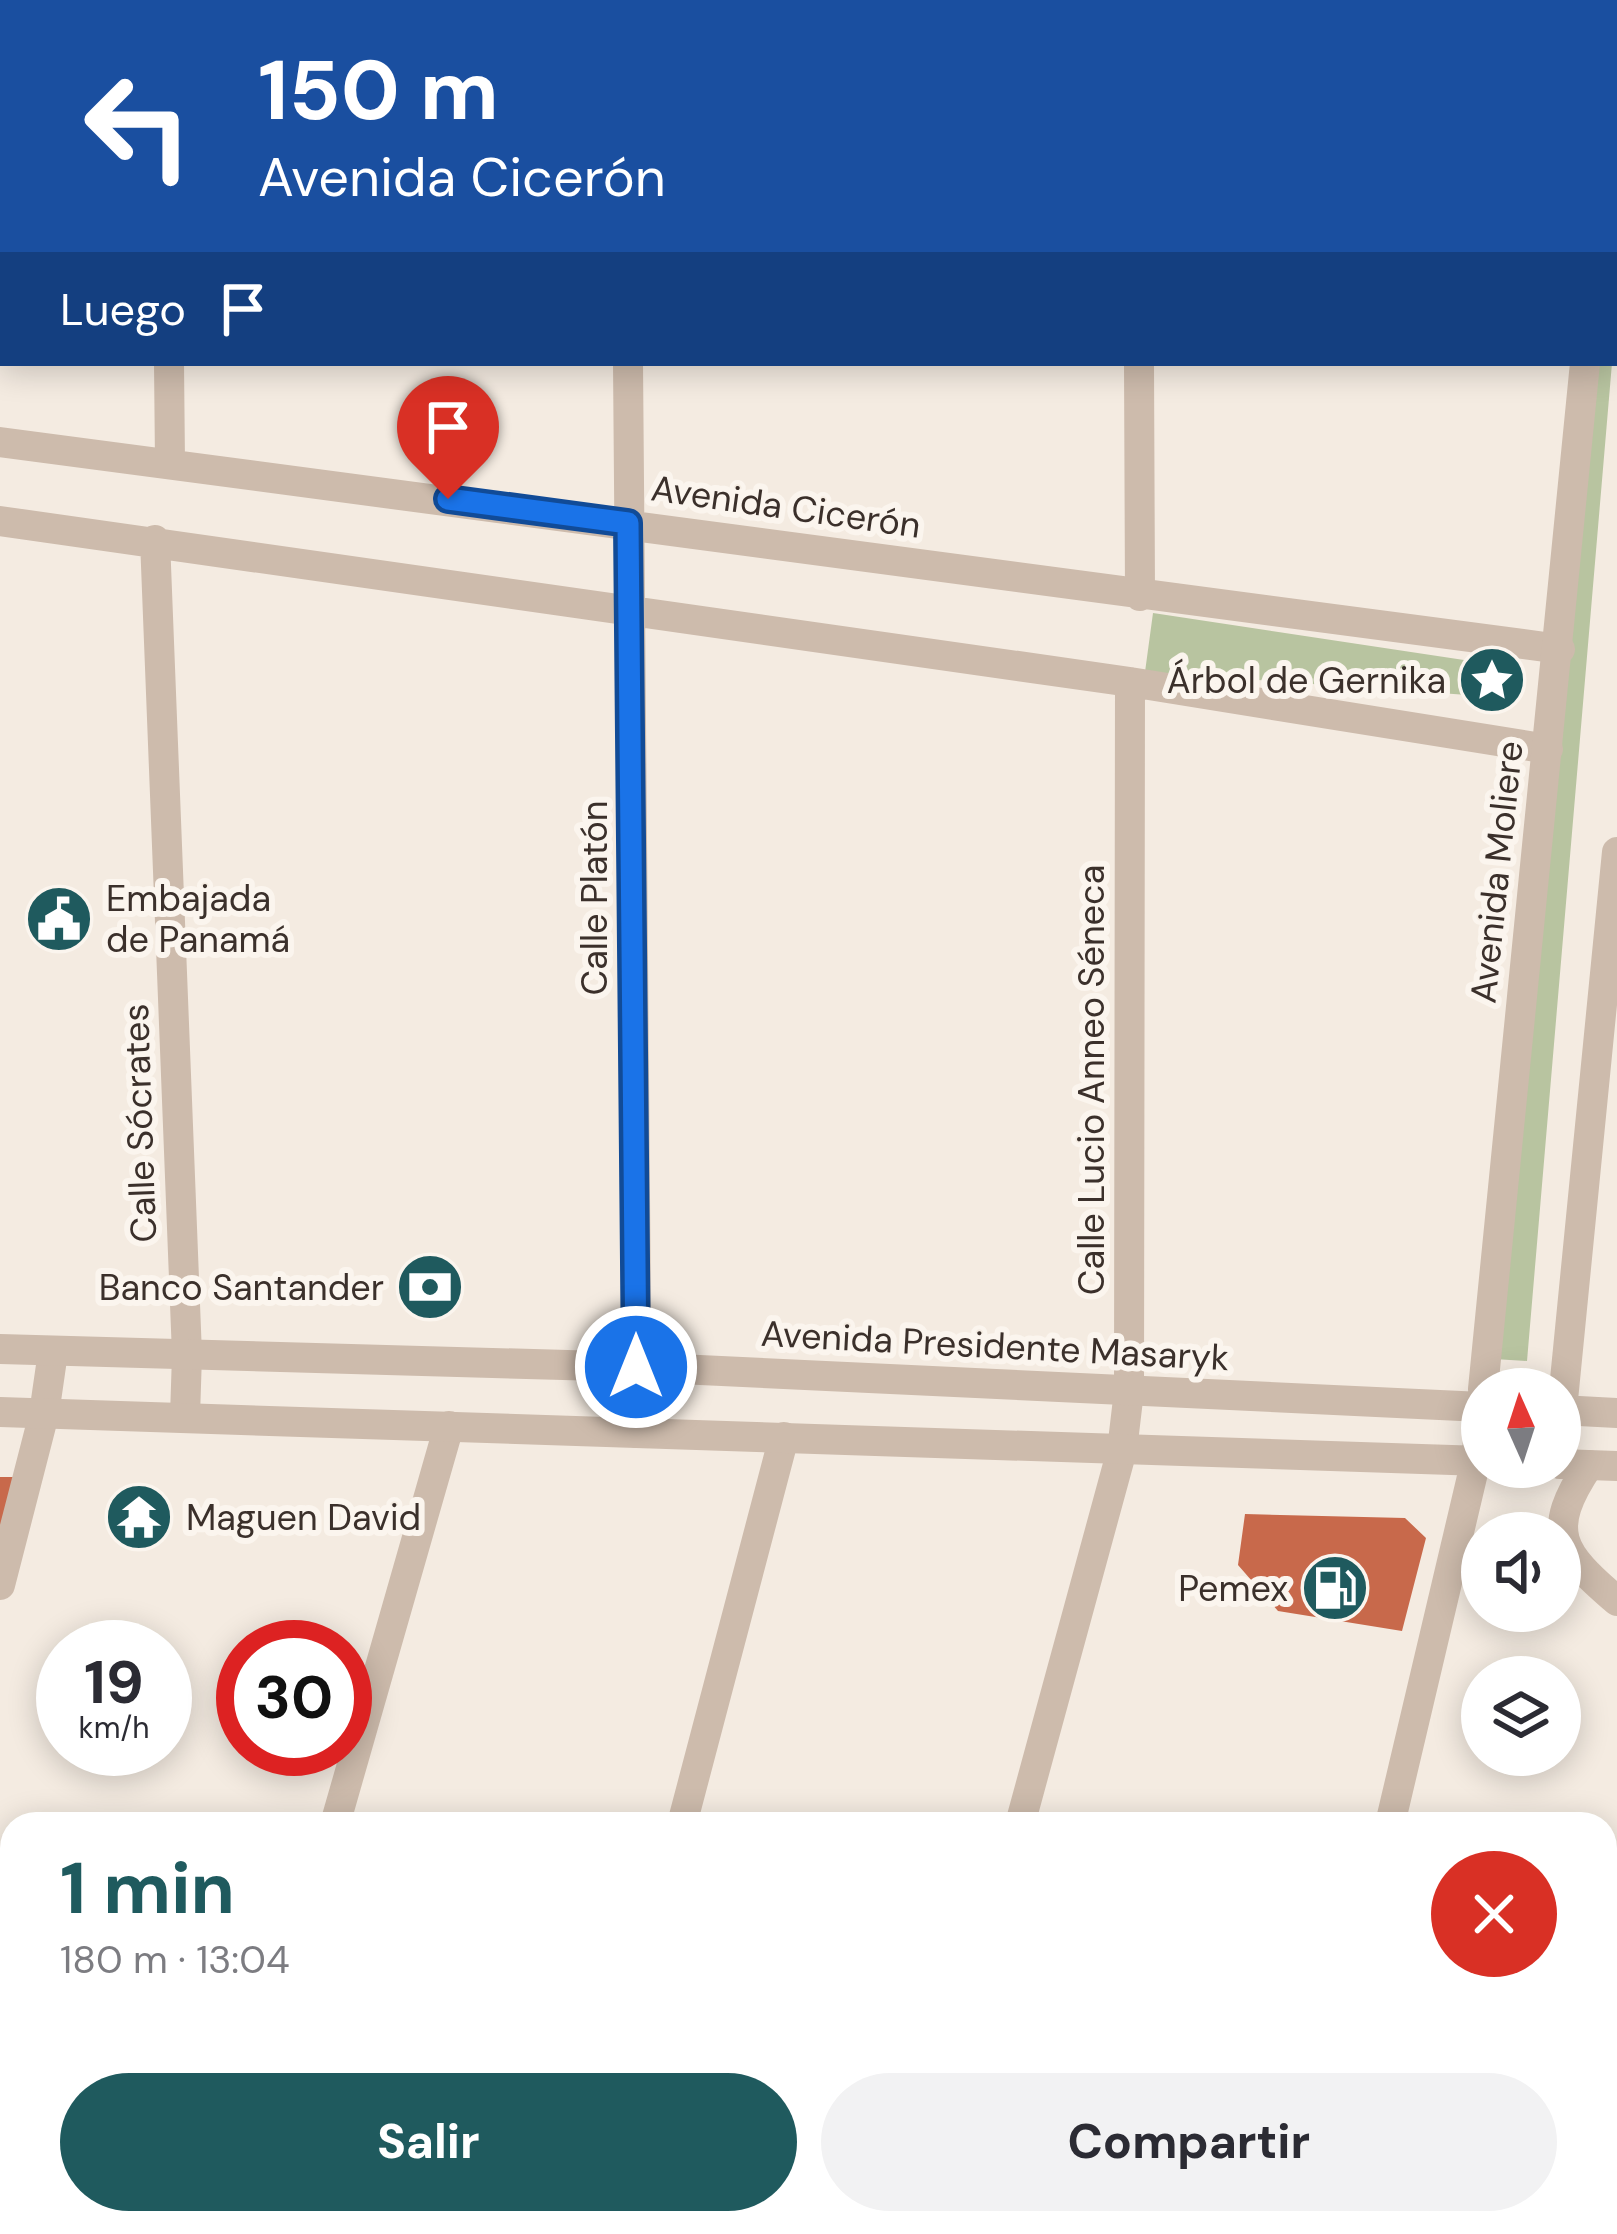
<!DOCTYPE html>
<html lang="es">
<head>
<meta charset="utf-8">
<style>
	body { margin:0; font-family:"DM Sans",sans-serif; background:#f2f2f3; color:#2b2b33; height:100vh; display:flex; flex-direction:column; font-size:45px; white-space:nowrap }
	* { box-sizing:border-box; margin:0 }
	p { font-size:39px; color:#7c7c81 }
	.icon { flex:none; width:66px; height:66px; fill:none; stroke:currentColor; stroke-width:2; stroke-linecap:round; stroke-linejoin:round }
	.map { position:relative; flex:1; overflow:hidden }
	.sheet { position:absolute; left:0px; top:1812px; width:1617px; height:423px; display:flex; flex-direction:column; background:#fff; border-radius:36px 36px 0 0; box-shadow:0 6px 30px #0003 }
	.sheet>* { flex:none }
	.guide { position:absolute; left:0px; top:0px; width:1617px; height:366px; box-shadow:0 6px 30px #0003; background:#1a4fa0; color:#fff; overflow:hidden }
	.needle { width:78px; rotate:357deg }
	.buttons { position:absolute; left:1461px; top:1368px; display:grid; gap:24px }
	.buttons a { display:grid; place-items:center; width:120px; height:120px; border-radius:50%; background:#fff; box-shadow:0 6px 30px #0003; font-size:60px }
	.speed { position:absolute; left:36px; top:1620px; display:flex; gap:24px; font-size:60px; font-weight:700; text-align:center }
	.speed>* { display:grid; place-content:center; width:156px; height:156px; border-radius:50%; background:#fff; box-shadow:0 6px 30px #0003; line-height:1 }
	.speed small { font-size:30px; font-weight:400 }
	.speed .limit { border:18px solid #d22; background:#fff; color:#111 }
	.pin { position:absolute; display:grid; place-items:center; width:102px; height:102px; color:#fff; margin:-123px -51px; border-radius:50% 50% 50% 0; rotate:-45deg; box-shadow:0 0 12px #0007 }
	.pin .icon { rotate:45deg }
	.me { position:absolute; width:132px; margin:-66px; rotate:0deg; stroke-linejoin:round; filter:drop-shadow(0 0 9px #0008) }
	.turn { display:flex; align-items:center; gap:42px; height:252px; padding:0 60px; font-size:54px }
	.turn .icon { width:156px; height:156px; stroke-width:2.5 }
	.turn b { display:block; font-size:84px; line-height:102px }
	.then { display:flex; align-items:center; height:114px; padding:0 60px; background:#0003; gap:24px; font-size:45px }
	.round { display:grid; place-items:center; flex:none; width:126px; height:126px; border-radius:63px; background:#f2f2f3 }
	.overview { display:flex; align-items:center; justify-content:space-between; height:204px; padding:0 60px }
	h1 { font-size:72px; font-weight:700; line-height:90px; color:#1f5a5e }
	.action { display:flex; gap:24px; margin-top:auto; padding:24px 60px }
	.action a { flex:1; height:138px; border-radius:72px; background:#1f5a5e; color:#fff; font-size:48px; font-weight:700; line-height:138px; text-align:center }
	.action a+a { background:#f2f2f3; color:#2b2b33 }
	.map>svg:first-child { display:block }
	.green { fill:#b8c4a0 }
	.building { fill:#c8694b }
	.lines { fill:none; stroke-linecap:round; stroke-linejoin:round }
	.path { stroke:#b9a596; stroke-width:8; stroke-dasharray:6 6; stroke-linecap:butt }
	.minor { stroke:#cdbbac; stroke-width:30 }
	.tertiary { stroke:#cdbbac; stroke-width:30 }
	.route-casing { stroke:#114b97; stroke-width:30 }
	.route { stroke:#1a73e8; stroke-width:21 }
	.labels { text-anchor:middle; stroke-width:12; stroke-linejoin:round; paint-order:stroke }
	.street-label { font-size:36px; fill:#3b302b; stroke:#fbf5ee }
	.poi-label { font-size:36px; fill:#3b302b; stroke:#fbf5ee; text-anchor:end }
</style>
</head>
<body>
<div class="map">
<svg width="1617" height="2234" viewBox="0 0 1617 2234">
	<rect width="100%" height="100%" fill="#f4ebe1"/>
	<path class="green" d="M873,0H1531V3H895Z
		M1580,363H1612L1527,1361L1494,1359Z
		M1153,613L1517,668L1510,698L1145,672Z"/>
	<path class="building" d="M0,1477H15L0,1552Z
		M1245,1514L1405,1518L1426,1538L1402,1631L1278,1611L1238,1565Z"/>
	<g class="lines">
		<path class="path" d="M1345,0L1367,3
			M1097,3L1100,0
			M1614,35H1617"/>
		<path class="minor" d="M163,0V3
			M627,0V3
			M169,363L170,463
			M628,363L637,1433
			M1139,363L1140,596
			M0,442L1560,649
			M0,521L1130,682L1548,749
			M155,540L187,1355L185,1416
			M1589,1465C1544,1532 1560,1552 1617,1601
			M0,1585L44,1414L53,1352
			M335,1824L449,1426
			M682,1824L784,1437
			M1020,1824L1122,1450L1129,1391L1130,682
			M217,2234L220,2223
			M575,2234L578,2223
			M909,2234L912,2223"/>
		<path class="tertiary" d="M784,0L807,3
			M1577,3V0
			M1614,111H1617
			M0,1349L636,1367L1482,1407
			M1483,1389L1585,363
			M1560,1410L1617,1413
			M1562,1410L1617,852
			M0,1412L1482,1461
			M1560,1464L1617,1466
			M1390,1824L1476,1460L1482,1404
			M1292,2234L1295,2223"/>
	</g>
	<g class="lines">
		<g class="route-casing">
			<path id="route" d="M448,499L628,523L636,1367"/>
		</g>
		<use href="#route" class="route"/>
	</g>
	<defs>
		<g id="sight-disc" transform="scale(3.45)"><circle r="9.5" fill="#1f5a5e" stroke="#fbf5ee"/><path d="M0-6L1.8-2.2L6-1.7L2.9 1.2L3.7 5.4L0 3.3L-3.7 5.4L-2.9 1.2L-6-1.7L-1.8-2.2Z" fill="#fff"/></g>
		<g id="civic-disc" transform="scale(3.45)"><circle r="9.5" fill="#1f5a5e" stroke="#fbf5ee"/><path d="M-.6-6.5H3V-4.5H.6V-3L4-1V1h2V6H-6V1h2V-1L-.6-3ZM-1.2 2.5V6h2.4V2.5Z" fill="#fff"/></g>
		<g id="bank-disc" transform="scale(3.45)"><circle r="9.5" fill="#1f5a5e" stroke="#fbf5ee"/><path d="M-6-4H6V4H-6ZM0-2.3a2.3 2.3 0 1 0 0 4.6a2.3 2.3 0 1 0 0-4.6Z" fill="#fff"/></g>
		<g id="temple-disc" transform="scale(3.45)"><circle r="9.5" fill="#1f5a5e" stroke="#fbf5ee"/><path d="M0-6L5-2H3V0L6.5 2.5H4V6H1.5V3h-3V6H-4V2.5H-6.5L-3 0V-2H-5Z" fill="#fff"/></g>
		<g id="fuel-disc" transform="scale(3.45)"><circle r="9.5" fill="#1f5a5e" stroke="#fbf5ee"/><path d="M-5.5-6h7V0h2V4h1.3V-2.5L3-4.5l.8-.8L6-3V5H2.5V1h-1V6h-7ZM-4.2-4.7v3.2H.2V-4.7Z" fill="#fff"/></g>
	</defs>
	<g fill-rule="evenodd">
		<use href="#sight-disc" x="1492" y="680"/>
		<use href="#civic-disc" x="59" y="919"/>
		<use href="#bank-disc" x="430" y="1287"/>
		<use href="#temple-disc" x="139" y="1517"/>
		<use href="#fuel-disc" x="1335" y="1588"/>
	</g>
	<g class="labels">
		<g class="street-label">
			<text transform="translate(786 506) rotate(8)" y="13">Avenida Cicerón</text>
			<text transform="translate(1496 872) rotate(-84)" y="13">Avenida Moliere</text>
			<text transform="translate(594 898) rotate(-90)" y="13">Calle Platón</text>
			<text transform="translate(1091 1080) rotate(-90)" y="13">Calle Lucio Anneo Séneca</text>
			<text transform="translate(139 1123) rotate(-92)" y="13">Calle Sócrates</text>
			<text transform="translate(995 1345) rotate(3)" y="13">Avenida Presidente Masaryk</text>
		</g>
		<g class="poi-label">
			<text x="1446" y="693">Árbol de Gernika</text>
			<text x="106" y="911" text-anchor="start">Embajada<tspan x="106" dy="41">de Panamá</tspan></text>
			<text x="384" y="1300">Banco Santander</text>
			<text x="186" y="1530" text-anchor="start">Maguen David</text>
			<text x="1288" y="1601">Pemex</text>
		</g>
	</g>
</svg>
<div class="buttons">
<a><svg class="needle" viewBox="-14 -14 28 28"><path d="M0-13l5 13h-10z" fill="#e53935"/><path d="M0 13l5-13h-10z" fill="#7c7c81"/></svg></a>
<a><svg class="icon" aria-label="sound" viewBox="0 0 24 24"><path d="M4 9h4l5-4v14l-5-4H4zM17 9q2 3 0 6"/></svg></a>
<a><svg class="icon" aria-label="layers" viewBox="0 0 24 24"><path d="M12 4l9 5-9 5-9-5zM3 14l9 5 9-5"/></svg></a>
</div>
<div class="speed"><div>19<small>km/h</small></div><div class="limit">30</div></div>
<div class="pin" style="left:448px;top:499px;background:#d93025"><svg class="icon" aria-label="arrive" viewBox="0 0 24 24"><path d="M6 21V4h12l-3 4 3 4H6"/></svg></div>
<svg class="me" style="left:636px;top:1367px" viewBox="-20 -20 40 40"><circle r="17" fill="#1a73e8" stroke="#fff" stroke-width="3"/><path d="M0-11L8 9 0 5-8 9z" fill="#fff"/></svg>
<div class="guide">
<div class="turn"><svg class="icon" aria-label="left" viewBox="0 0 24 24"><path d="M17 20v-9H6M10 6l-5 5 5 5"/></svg><div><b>150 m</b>Avenida Cicerón</div></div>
<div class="then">Luego<svg class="icon" aria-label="arrive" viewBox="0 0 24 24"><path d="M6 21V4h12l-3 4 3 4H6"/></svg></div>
</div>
<section class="sheet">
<div class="overview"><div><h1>1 min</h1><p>180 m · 13:04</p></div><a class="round" style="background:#d93025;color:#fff"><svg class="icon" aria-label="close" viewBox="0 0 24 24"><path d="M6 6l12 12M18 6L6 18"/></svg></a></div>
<div class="action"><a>Salir</a><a>Compartir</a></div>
</section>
</div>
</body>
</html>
